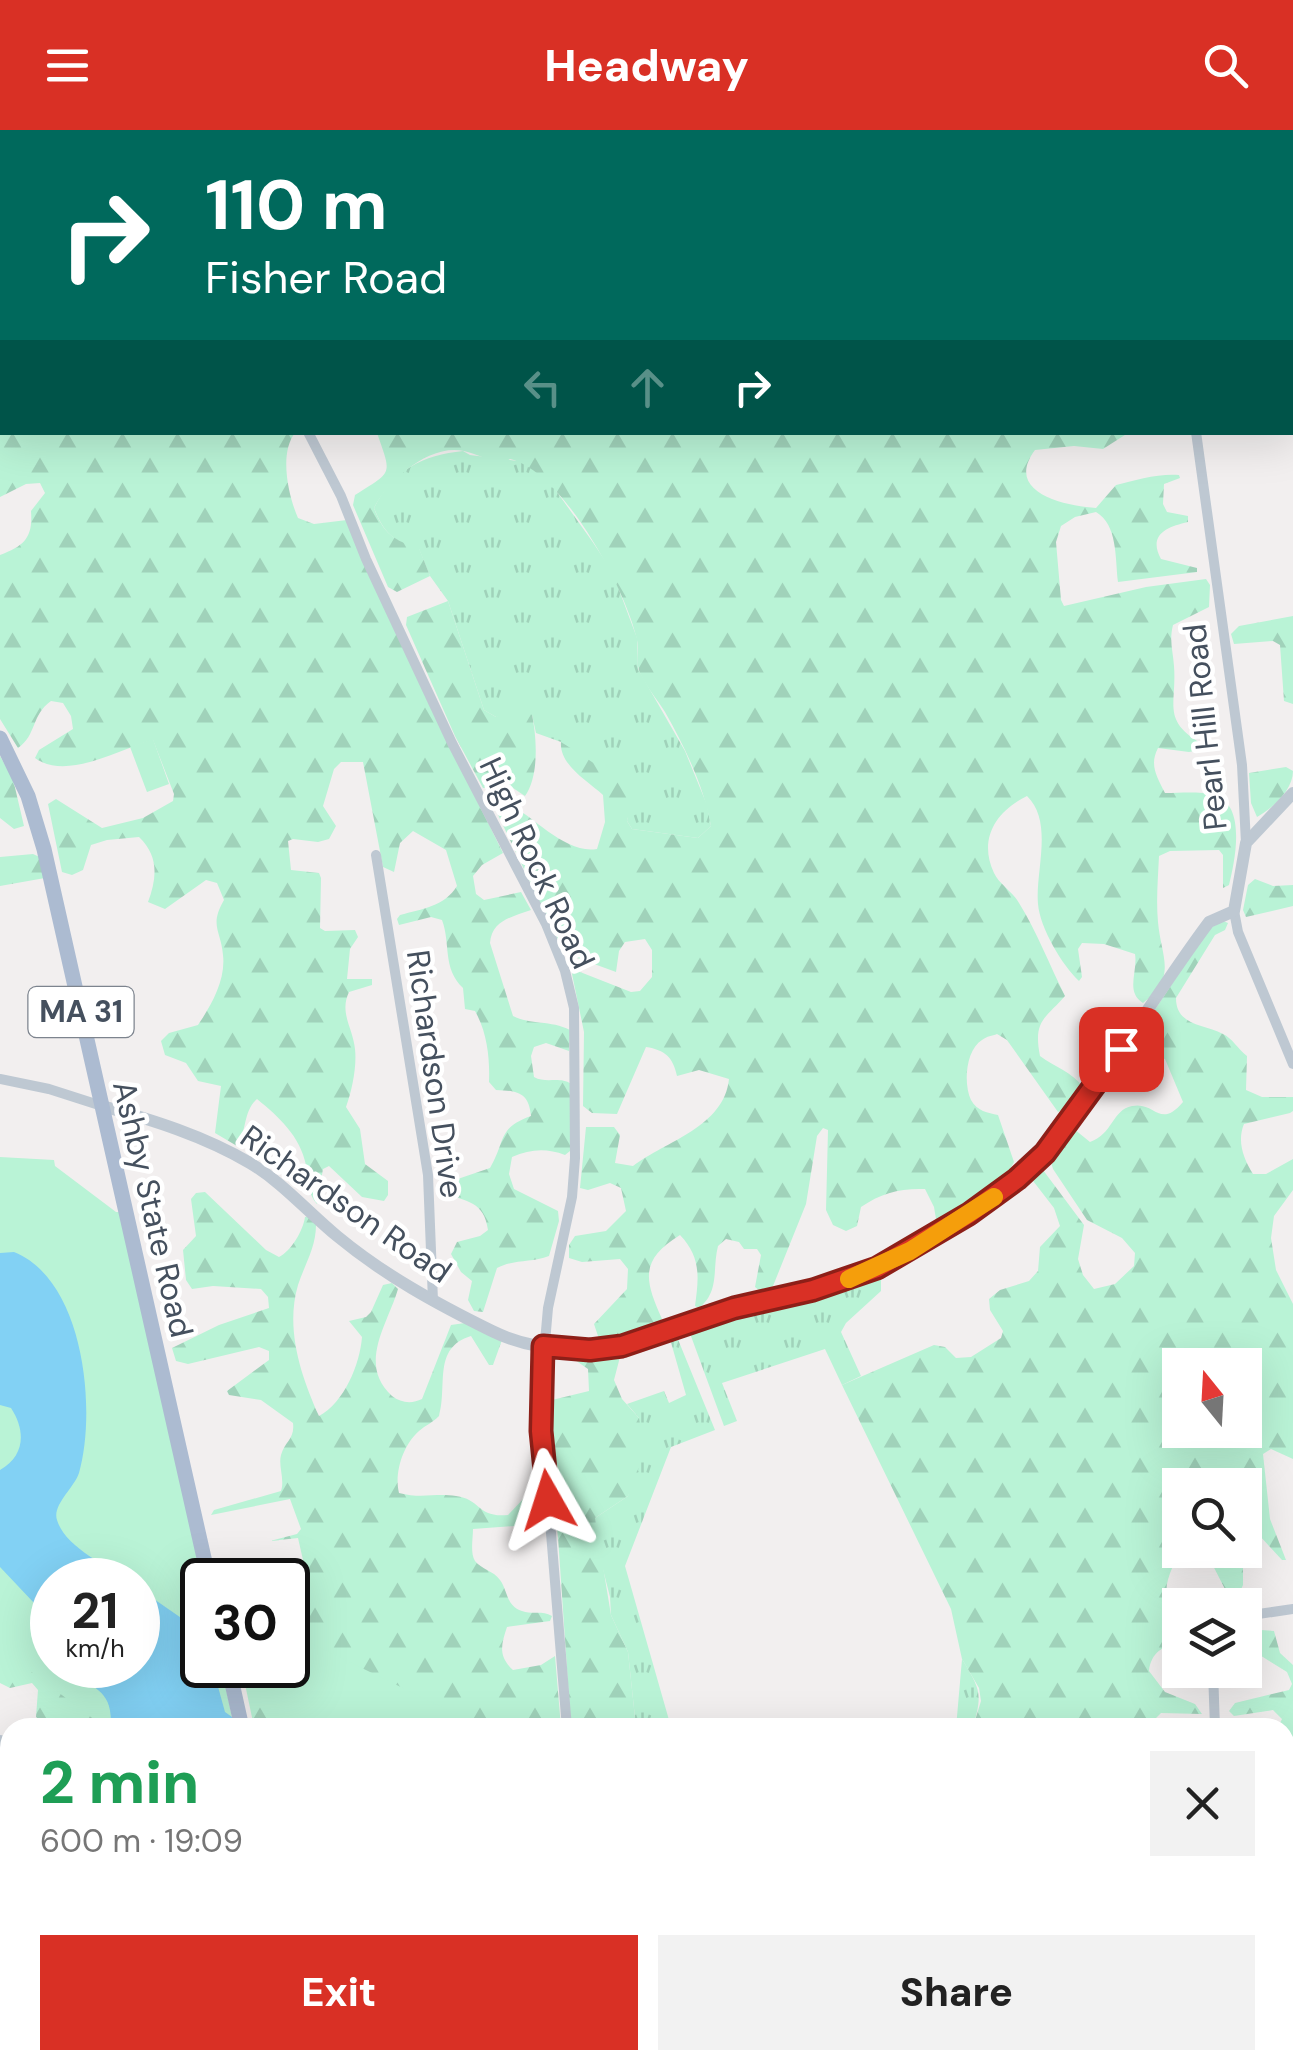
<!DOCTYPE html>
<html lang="en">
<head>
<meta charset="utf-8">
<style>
	body { margin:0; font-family:"DM Sans",sans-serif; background:#f2f2f2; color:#222; height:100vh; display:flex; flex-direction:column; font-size:38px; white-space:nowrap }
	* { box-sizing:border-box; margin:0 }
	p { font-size:32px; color:#767676 }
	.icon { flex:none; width:55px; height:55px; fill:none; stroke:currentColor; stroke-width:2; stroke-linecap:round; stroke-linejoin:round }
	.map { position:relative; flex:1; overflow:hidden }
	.details { position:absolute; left:0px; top:1588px; width:1295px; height:352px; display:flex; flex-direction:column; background:#fff; border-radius:30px 30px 0 0; box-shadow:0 10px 40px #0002 }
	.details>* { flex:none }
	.guide { position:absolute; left:0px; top:0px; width:1295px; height:305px; box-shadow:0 10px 40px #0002; background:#00695c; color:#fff; overflow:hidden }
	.needle { width:65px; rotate:342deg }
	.fabs { position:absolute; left:1162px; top:1218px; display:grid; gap:20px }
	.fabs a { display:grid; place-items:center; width:100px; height:100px; border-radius:0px; background:#fff; box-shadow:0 10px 40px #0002; font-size:50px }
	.speed { position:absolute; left:30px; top:1428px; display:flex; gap:20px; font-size:50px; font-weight:700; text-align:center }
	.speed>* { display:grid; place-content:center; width:130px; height:130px; border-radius:50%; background:#fff; box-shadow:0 10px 40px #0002; line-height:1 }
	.speed small { font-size:25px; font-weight:400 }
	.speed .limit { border:5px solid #111; border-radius:15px; background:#fff; color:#111 }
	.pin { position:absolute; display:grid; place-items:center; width:85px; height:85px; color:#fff; margin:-42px; border-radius:20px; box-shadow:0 5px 15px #0006 }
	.me { position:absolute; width:110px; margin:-55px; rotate:354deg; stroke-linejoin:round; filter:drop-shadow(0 0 8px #0008) }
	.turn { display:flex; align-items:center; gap:35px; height:210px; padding:0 40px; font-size:45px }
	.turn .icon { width:130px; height:130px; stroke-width:2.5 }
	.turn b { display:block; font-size:70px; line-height:85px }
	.lanes { display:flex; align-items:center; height:95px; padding:0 40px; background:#0003; justify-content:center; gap:50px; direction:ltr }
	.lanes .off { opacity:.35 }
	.round { display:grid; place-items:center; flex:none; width:105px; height:105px; border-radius:0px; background:#f2f2f2 }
	.head { display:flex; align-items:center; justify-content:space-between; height:170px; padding:0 40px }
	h1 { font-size:60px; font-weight:800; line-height:75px; color:#1e9e55 }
	.action { display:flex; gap:20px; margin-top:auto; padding:20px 40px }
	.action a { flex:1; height:115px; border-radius:0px; background:#d93025; color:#fff; font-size:40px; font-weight:800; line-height:115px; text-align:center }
	.action a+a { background:#f2f2f2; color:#222 }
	header { display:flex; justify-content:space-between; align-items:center; height:130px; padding:0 40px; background:#d93025; color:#fff; font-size:45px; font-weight:800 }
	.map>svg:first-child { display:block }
	.commercial { fill:#fef9e7 }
	.education { fill:#e3e0e1 }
	.grass { fill:url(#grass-tufts) }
	.forest { fill:url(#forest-firs); fill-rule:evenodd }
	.park { fill:#b9f3d6; fill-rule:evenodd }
	.water { fill:#82d1f4 }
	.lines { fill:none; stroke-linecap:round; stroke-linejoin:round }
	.stream { stroke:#82d1f4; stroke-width:2.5 }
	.minor { stroke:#bec8d2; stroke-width:10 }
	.tertiary { stroke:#bec8d2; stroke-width:12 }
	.primary { stroke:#acbbd1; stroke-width:15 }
	.route-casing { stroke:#8d1f18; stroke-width:25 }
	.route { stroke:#d93025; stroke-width:18 }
	.slow { stroke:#f59e0b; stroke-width:18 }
	.labels { text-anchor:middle; stroke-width:9; stroke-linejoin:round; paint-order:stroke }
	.shield { fill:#fff; stroke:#7d848e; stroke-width:2.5 }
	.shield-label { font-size:30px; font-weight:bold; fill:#45505e }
	.street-label { font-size:32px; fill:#45505e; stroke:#fff }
</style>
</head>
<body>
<header><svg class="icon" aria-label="menu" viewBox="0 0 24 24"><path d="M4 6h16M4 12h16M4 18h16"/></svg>Headway<svg class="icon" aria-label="search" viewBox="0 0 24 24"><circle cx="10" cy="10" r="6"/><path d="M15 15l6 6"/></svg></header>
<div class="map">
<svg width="1293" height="1939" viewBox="0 0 1293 1939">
	<defs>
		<pattern id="grass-tufts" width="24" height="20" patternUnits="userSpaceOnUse" patternTransform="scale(2.5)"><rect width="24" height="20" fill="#b9f3d6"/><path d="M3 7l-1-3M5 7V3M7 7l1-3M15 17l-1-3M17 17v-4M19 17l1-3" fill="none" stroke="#a0d2ba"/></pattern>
		<pattern id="forest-firs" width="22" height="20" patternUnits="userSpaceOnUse" patternTransform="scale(2.5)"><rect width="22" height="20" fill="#b9f3d6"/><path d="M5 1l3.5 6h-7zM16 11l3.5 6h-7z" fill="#a0d2ba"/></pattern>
	</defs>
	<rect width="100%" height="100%" fill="#f2efef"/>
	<path class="commercial" d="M287,1930H542L541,1939H305Z"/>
	<path class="education" d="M87,1930H287L305,1939H80Z"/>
	<path class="grass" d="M463,321L470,325L526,332L552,355L592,411L612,441L637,508L638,539L685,621L707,675L711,696L698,708L632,699L627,691L628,684L561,612L536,603L532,585L496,587L484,580L448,471L430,446L419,419C394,412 383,402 374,378C393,340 423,325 463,321Z
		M872,1145H881V1161L846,1193L841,1202L861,1246L842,1255L825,1219L722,1253L737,1291L724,1296L688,1198Z
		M672,1207H677L715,1300L671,1317L625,1436L671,1597H636L628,1522L611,1485L610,1467L596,1412L595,1388L628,1366L639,1288L627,1274L664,1261L669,1273L686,1265L670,1209Z
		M962,1529C980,1559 983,1563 973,1597L956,1598Z"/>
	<path class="forest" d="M0,0L121,2H2V302L295,303C279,323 288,365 298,388L314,394L347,390L427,570L503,723L482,735L473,746L476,764L484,770L521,762L531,780C512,787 492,790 490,813L513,886C530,895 551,890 570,900L569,921L546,913L534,917L531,926L534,947C546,954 560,946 571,954L570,1021L565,1025C546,1018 531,1019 512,1027L509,1044L514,1059L558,1081L559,1091L549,1126C531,1133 514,1129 497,1138L483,1182L474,1181L468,1170L472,1151L461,1142L451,1124L457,1112L480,1106L488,1100C484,1071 467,1072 444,1063L443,1054L490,1038C506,1011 497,998 531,986C529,962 517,961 496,960L489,952C490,928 487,902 475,881L465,879L463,858C442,838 451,814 442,790L431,787L399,795L397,789L400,785C422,779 445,776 457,756L446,720L413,701L400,713L394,742L383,737L363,632H341L334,639L323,676L336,696L329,709L318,712L293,709L288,711L291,740L319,743L321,748L320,798L325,801L355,800L358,807L350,819L347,849H372V855L349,862C339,883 353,898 355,919C357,936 352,961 346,977L360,999L365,1034L388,1051V1065L384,1071L362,1067L329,1036L323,1039L317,1074C306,1061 310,1050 306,1035C300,1006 279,987 257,969C243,981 247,1001 237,1016L215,1003L221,956L198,951L186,933L165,925L161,911L169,903L198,895C211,876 226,850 223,825C221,800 209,796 224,770L217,753L206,750L165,779L148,772C157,748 159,726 139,707L107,710L91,715L83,740L72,745L62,742L48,674L56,669L102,698L143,688L173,671L174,664L153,610C119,619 67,651 35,628L39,620L73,599L71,586L63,573L51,571C31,585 37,605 18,618L0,589V425C25,416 33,407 31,381L45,363L40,353L26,354L0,367Z
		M377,303H1128L1103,319L1074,316L1035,320C1003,363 1066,376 1096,378L1116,355C1134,350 1161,343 1179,345L1180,348L1164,354L1163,374L1167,382L1188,386V392C1166,397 1148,405 1161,429L1197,438V442L1118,452C1115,428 1118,395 1096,382L1075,387L1061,396L1056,412L1061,470L1064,476L1146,457L1206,449L1210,455L1209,477L1173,495C1169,511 1173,521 1174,536C1177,575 1161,590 1202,614L1199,620L1189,622L1158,618C1149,635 1157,647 1165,663C1180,663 1200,661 1214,665C1247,674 1235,731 1229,755L1223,758V725L1219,720L1170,721L1159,726C1158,748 1156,771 1158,792C1161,827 1178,847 1143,873C1125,862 1138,842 1135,824L1104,814L1082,813L1078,819L1082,847L1079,851C1062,835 1040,798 1038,774C1035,742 1054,692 1027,666C996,681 978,709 994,743C999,754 1013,762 1019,773C1037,802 1050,836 1065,866C1045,889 1033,890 1040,926C1055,937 1072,942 1083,957L1079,970L1058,982L1007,910L997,904C992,906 987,906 982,910C966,920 963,953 971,970C977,981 988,983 998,985L1014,1032L1005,1048L937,1095L934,1077L925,1059C901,1058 881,1063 861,1077L857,1096L846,1101L833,1095L826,1080L828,1000L823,998L817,1006L806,1074L773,1156L761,1162L755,1157L761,1125L757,1119H744L739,1112L726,1109L718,1116C712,1140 720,1161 699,1178L695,1176C699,1147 701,1127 680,1105C640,1130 644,1149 662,1189C648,1206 620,1206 599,1209L594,1194L627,1159L628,1139L620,1129L582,1132L569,1128V1115L575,1106L606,1101L626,1081L621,1058L610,1053L588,1060L580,1058L586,997H614L620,1005L615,1033L633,1036C666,1011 724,997 729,949L699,940L677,946C673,927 665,920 646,917L617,984L592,983L583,976L584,902L572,844L575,840L631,862L640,861L652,847V820L645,809L625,812L619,821L616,842L564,823L490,668C518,666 559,726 597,719L605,692L603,665C588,651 559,635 561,612C576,622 636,656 633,676C632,681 628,685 627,691L632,699L698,708L711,696C704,657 685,617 665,582C657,569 647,558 640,543C635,532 640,518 636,506C624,456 562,341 510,329L502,334C490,330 476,324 464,321C430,313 388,350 374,378C383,403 394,411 419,418L430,446L397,462L388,457L353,375L355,365C393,341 392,346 377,303Z
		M448,471L484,580L496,587L520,577L532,585C537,608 539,647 525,666L510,656L483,658L455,606L406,495L407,487Z
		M1293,486V574L1284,571L1280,515L1273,511L1234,514L1231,504L1239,496Z
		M0,626L13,649L24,696L14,699L0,688Z
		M1286,637L1293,641C1293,660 1273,678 1257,687L1251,673L1249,643Z
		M33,724L44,729L45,748L0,756V727Z
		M1255,749L1273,756L1293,755V776L1246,787L1243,780L1248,755Z
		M1223,791L1228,793L1225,800L1215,805L1176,868C1176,896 1204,894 1223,904C1232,908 1238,919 1247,926L1246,960L1262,967H1293V981L1290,983L1244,994C1237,1011 1243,1028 1253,1044H1266L1293,1029V1060L1274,1086L1271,1108L1276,1140L1293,1174V1329L1271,1319L1263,1324L1270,1389L1286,1430H1282L1259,1405L1253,1404L1245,1410V1355H1180C1180,1374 1182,1394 1180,1413C1177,1437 1159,1451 1170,1476L1180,1481V1510C1163,1517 1151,1522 1149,1541L1165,1562L1195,1574L1202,1584L1161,1583L1154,1590V1597H973L981,1571L979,1558L962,1529L951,1479L842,1255L934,1215L945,1217L956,1228L971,1227L1001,1208L1003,1201L990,1180L989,1169L1000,1160L1029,1151L1038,1141L1040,1117L1060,1096L1054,1078L1030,1047L1040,1036L1084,1095L1078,1129L1083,1145L1094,1159L1115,1154L1134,1136L1135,1123L1122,1108L1087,1090L1053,1039L1049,1025L1074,999L1090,1012C1113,1004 1112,980 1132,976C1156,971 1159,1000 1183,972L1165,929L1144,922L1136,913L1137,907L1208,799ZM1180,1235H1245V1300H1180Z
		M205,1062L266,1120L279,1127C291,1121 303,1101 305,1087L310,1086L316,1095C316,1117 305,1134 298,1155C285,1199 301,1246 319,1286C344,1273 360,1234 362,1207L349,1191L366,1187L371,1182L383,1155L392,1153L398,1159C388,1194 357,1234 392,1266C401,1273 412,1274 422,1269L451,1195L465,1193L502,1210L493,1235H489L471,1206C432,1218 448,1255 439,1286C432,1293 426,1295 419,1301C403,1315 394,1343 399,1363C421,1369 435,1363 456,1366C481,1369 477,1388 508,1385L527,1365L538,1363L546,1388L542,1394L473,1399C473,1408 470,1423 475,1431C481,1439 494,1441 500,1450C508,1461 506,1476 522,1481C533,1485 542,1480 552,1486L550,1491L507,1497C501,1515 498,1526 513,1540L541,1535L555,1526L561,1597H254L241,1535H288V1450H274L301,1441L303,1430L298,1408L270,1411L297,1404L301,1399L290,1369L211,1385L214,1380L281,1361C285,1349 278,1336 281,1325C285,1311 295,1309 293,1293L261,1270L229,1265L227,1261L269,1230V1221L259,1217L188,1234L176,1231L172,1218L219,1195L269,1178L268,1167L261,1159L213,1156L192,1159L186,1150L183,1120L196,1106L191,1069L196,1063Z
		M579,1223H617L620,1227L614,1250L622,1269L639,1288L643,1313L637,1346L628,1366L595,1388L611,1485L628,1522L636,1597H571L558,1407L544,1287L552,1270L589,1261L588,1239L572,1228Z
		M1205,1420H1243V1455L1238,1466L1228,1465Z
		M0,1437L52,1535L138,1597H48L36,1587L38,1560L32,1553L10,1558L0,1553Z
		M1261,1500L1274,1501L1280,1523L1293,1535V1668L1285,1659V1598L1278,1597L1282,1589L1273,1580L1234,1586L1229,1581L1235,1573L1289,1560L1292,1554L1287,1542L1247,1517L1246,1506Z
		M1285,1822L1293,1825V1939H1178L1175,1930H1285Z
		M0,1874L9,1881L10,1889L3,1901L10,1906V1930H127L123,1939H0Z
		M542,1930H782L780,1939H541Z
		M936,1930H1129L1127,1939H934Z"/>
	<path class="park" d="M153,609L169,654L147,662L130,617Z
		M0,1027L54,1030L55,1036L116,1082H122L202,1451V1535H221L234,1597H104L0,1518ZM52,1450H138V1535H52Z
		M288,1502L450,1581L463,1597H278L267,1535H288Z"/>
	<path class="water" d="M14,1122C84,1150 97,1279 79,1343C74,1358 52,1375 57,1390C65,1417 106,1435 127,1450H52V1492L0,1437V1340C25,1326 26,1301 11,1278L0,1275V1123Z
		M138,1458L200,1501L202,1535H212L225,1582L232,1587L234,1597L159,1598L155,1595C140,1599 127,1594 111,1595C112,1555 90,1564 76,1535H138Z"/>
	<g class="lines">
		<path class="stream" d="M617,1930L634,1933V1939"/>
		<path class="minor" d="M201,0L202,2
			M1161,0V2
			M308,302L341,366L366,429L452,613L546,794L565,841L574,878L575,1028L572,1067L548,1178L540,1269L567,1598
			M1196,302L1242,635L1246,713
			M376,725L428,1045L433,1171
			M1234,781L1238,802L1293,934
			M0,949L49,959L102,976
			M1245,1486L1293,1479
			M1213,1540L1215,1598
			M1285,1731L1293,1734
			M446,1930L448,1939"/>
		<path class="tertiary" d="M102,976C153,990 204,1006 250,1033C282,1052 308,1082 337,1106C384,1145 437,1174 492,1201C568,1238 638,1210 712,1185C767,1167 826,1162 879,1137C933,1112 1007,1067 1046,1021C1106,949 1153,867 1209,792L1234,781L1246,713L1293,663
			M0,1611L10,1619
			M303,1930L316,1939"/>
		<path class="primary" d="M0,608L28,666L44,719L209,1450
			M228,1535L242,1598
			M366,1930L368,1939
			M322,1939L324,1930"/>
	</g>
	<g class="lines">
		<g class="route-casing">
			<path id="route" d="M548,1370L541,1301L543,1216L590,1220L622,1216L734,1178L813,1160L877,1138L969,1084L1017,1049L1045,1023L1121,919"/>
		</g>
		<use href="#route" class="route"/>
		<path class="slow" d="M849,1149L910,1121L994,1067"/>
	</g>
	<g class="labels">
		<rect class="shield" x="28.5" y="857" width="105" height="50" rx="8"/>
		<g class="shield-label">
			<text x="81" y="892">MA 31</text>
		</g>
		<g class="street-label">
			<text transform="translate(1205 597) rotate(-96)" y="11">Pearl Hill Road</text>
			<text transform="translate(537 733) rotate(65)" y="11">High Rock Road</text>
			<text transform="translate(435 944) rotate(82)" y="11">Richardson Drive</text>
			<text transform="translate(346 1074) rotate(35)" y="11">Richardson Road</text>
			<text transform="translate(153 1079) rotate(77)" y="11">Ashby State Road</text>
		</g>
	</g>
</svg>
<div class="fabs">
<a><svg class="needle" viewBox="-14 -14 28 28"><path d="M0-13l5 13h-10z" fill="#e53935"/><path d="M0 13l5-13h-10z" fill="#767676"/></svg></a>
<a><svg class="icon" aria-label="search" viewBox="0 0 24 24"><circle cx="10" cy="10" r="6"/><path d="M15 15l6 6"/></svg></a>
<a><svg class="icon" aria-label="layers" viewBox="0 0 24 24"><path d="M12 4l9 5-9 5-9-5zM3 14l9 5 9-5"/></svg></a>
</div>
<div class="speed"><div>21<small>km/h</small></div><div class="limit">30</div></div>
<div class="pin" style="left:1121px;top:919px;background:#d93025"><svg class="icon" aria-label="arrive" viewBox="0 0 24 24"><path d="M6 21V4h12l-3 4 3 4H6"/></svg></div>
<svg class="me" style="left:548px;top:1370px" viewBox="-20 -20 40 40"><path d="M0-17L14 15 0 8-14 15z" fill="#d93025" stroke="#fff" stroke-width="4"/></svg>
<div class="guide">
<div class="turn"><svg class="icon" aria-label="right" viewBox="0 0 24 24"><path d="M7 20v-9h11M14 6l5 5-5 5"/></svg><div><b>110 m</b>Fisher Road</div></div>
<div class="lanes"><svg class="icon off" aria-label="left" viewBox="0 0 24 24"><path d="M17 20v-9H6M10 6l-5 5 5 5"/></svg><svg class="icon off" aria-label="ahead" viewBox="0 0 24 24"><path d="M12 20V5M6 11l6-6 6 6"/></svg><svg class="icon" aria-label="right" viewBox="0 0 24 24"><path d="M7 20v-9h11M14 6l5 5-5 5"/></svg></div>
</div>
<section class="details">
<div class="head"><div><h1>2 min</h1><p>600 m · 19:09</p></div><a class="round"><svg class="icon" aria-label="close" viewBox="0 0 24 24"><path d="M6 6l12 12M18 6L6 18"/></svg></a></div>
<div class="action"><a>Exit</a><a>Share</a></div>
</section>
</div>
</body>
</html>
